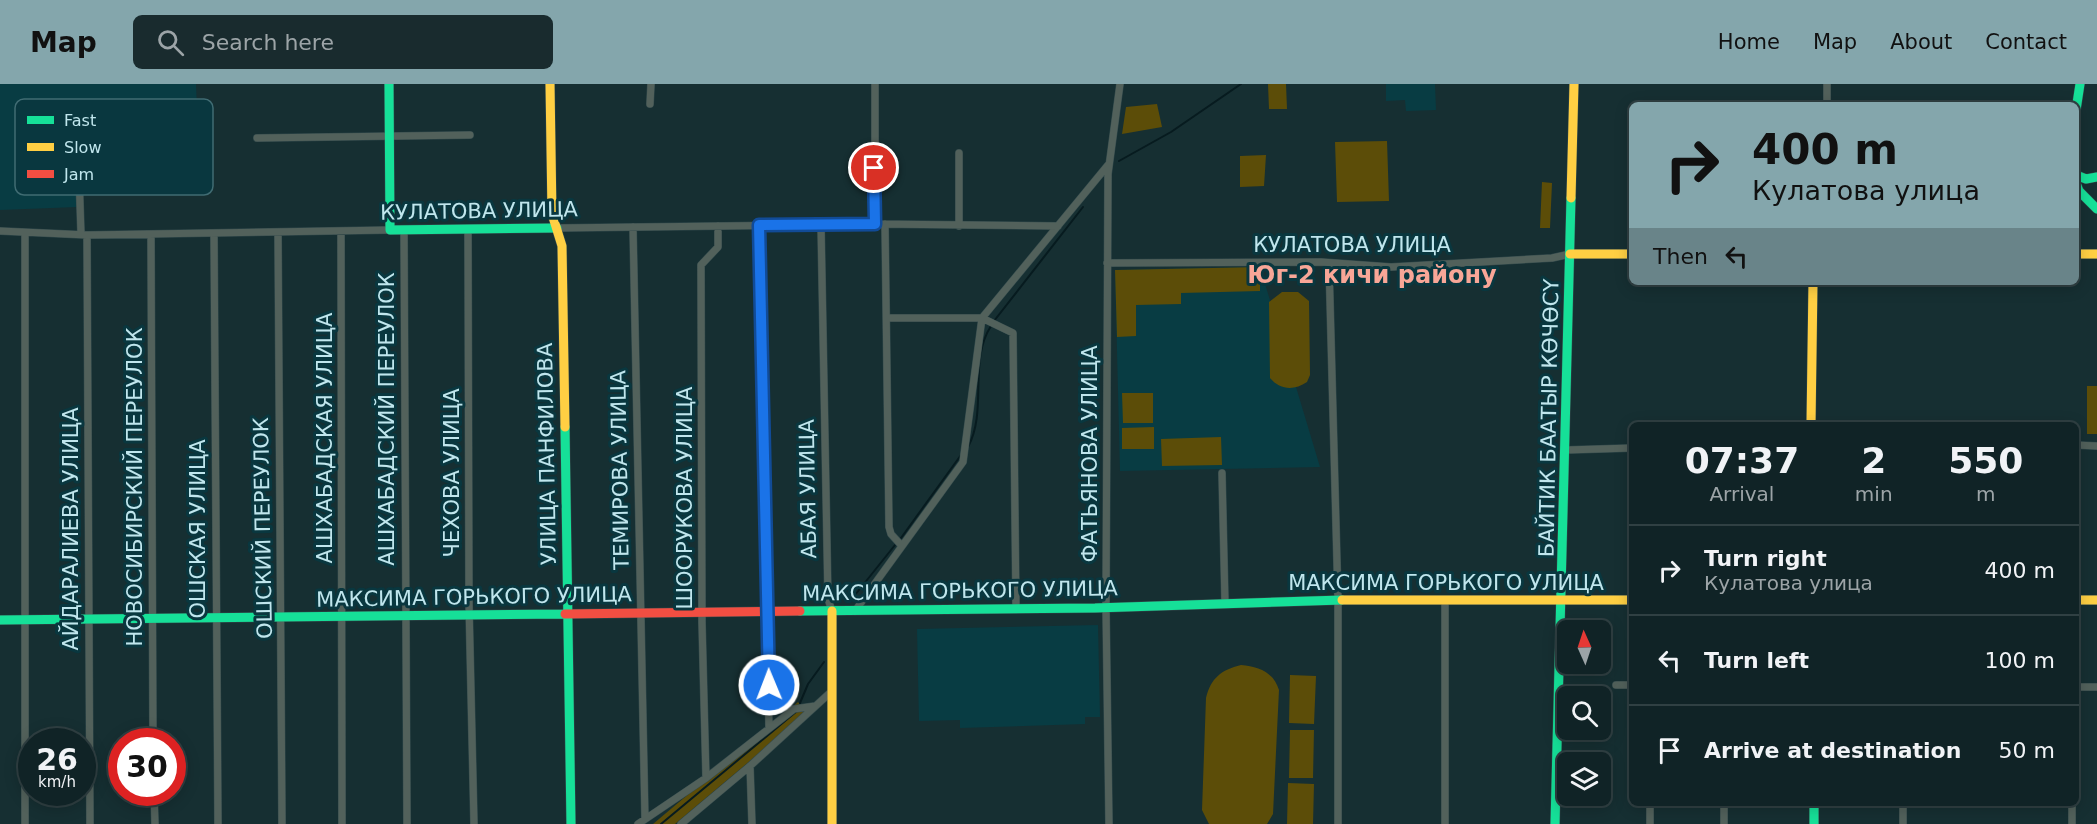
<!DOCTYPE html>
<html lang="en">
<head>
<meta charset="utf-8">
<style>
	body { margin:0; font-family:"DejaVu Sans",sans-serif; background:#192b2e; color:#f1f3f6; height:100vh; display:flex; flex-direction:column; font-size:22px; white-space:nowrap }
	* { box-sizing:border-box; margin:0 }
	p { font-size:20px; color:#9ca4a7 }
	.icon { flex:none; width:33px; height:33px; fill:none; stroke:currentColor; stroke-width:2; stroke-linecap:round; stroke-linejoin:round }
	.map { position:relative; flex:1; overflow:hidden }
	.drawer { position:absolute; left:1629px; top:338px; width:450px; height:384px; display:flex; flex-direction:column; background:#102326; border-radius:9px; box-shadow:0 3px 15px #0003,0 0 0 2px #304043 }
	.drawer>* { flex:none }
	.guide { position:absolute; left:1629px; top:18px; width:450px; height:183px; border-radius:9px; box-shadow:0 3px 15px #0003,0 0 0 2px #304043; background:#84a6ac; color:#111; overflow:hidden }
	.needle { width:39px; rotate:357deg }
	.fabs { position:absolute; left:1557px; top:536px; display:grid; gap:12px }
	.fabs a { display:grid; place-items:center; width:54px; height:54px; border-radius:9px; background:#102326; box-shadow:0 3px 15px #0003,0 0 0 2px #304043; font-size:30px }
	.speed { position:absolute; left:18px; top:644px; display:flex; gap:12px; font-size:30px; font-weight:700; text-align:center }
	.speed>* { display:grid; place-content:center; width:78px; height:78px; border-radius:50%; background:#102326; box-shadow:0 3px 15px #0003,0 0 0 2px #304043; line-height:1 }
	.speed small { font-size:15px; font-weight:400 }
	.speed .limit { border:9px solid #d22; background:#fff; color:#111 }
	.pin { position:absolute; display:grid; place-items:center; width:51px; height:51px; color:#fff; margin:-26px; border:3px solid #fff; border-radius:50%; box-shadow:0 2px 6px #0007 }
	.me { position:absolute; width:66px; margin:-33px; rotate:359deg; stroke-linejoin:round; filter:drop-shadow(0 0 4px #0008) }
	.turn { display:flex; align-items:center; gap:21px; height:126px; padding:0 24px; font-size:27px }
	.turn .icon { width:78px; height:78px; stroke-width:2.5 }
	.turn b { display:block; font-size:42px; line-height:51px }
	.then { display:flex; align-items:center; height:57px; padding:0 24px; background:#0003; gap:12px; font-size:22px }
	.eta { display:flex; justify-content:space-evenly; align-items:center; height:102px; text-align:center }
	.eta b { font-size:36px; font-weight:700; line-height:42px }
	ul { padding:0; list-style:none }
	li { display:flex; align-items:center; gap:18px; height:90px; padding:0 24px; border-top:2px solid #304043 }
	li div { flex:1 }
	li b { display:block; font-size:22px }
	li em { font-style:normal }
	header { display:flex; align-items:center; gap:36px; box-sizing:border-box; height:84px; padding:0 30px; background:#84a6ac; color:#111 }
	header strong { font-size:28px }
	nav { display:flex; gap:33px; margin-inline-start:auto; font-size:21px }
	.search { width:420px; height:54px; background:#192b2e; display:flex; align-items:center; gap:15px; box-sizing:border-box; padding:0 21px; border-radius:9px; color:#9ca4a7; font-size:22px }
	.map>svg:first-child { display:block }
	.built { fill:#083c43 }
	.green { fill:#5c4d08 }
	.lines { fill:none; stroke-linecap:round; stroke-linejoin:round }
	.stream { stroke:#071b1f; stroke-width:2 }
	.street-casing { stroke:#344b4d; stroke-width:8 }
	.fast-casing { stroke:#344b4d; stroke-width:10 }
	.slow-casing { stroke:#344b4d; stroke-width:10 }
	.jam-casing { stroke:#344b4d; stroke-width:10 }
	.street { stroke:#52615b; stroke-width:7 }
	.fast { stroke:#16e098; stroke-width:9 }
	.slow { stroke:#ffcf43; stroke-width:9 }
	.jam { stroke:#f24e42; stroke-width:9 }
	.route-casing { stroke:#114b97; stroke-width:15 }
	.route { stroke:#1a73e8; stroke-width:10 }
	.labels { text-anchor:middle; stroke-width:6; stroke-linejoin:round; paint-order:stroke }
	.street-label { font-size:21px; fill:#c0e6ed; stroke:#09373f }
	.quarter-label { font-size:24px; font-weight:bold; fill:#f8a697; stroke:#09373f }
	.key { fill:#09373f; stroke:#406c73; stroke-width:1.5 }
	.key-label { font-size:16px; fill:#c0e6ed }
</style>
</head>
<body>
<header>
<strong>Map</strong>
<div class="search"><svg class="icon" aria-label="search" viewBox="0 0 24 24"><circle cx="10" cy="10" r="6"/><path d="M15 15l6 6"/></svg>Search here</div>
<nav><a>Home</a><a>Map</a><a>About</a><a>Contact</a></nav>
</header>
<div class="map">
<svg width="2097" height="740" viewBox="0 0 2097 740">
	<rect width="100%" height="100%" fill="#162f32"/>
	<path class="built" d="M0,0H196L198,49L73,56L77,123L0,126Z
		M1386,0H1435L1436,26L1406,27L1405,16L1386,17Z
		M1260,183L1320,383L1120,387L1115,186Z
		M1098,541L1100,633H1085V640L960,644V636L919,637L917,545Z"/>
	<path class="green" d="M1268,0H1286L1287,25H1269Z
		M1157,20L1162,43L1122,50L1126,23Z
		M1387,57L1389,117L1337,118L1335,58Z
		M1266,71L1264,102L1240,103V72Z
		M1542,98L1552,99L1550,144H1540Z
		M1260,183V207L1181,209V220L1136,221V252L1117,253L1115,186Z
		M1282,208H1298L1309,217L1310,291L1307,298C1294,307 1280,306 1270,294L1269,218Z
		M2087,302H2097V350H2087Z
		M1122,309H1153V339H1123Z
		M1154,343V365H1122V344Z
		M1221,353L1222,381L1162,382L1161,355Z
		M1241,581C1258,583 1273,587 1279,606L1273,730L1267,740H1209L1202,726L1206,614C1211,594 1221,586 1241,581Z
		M1290,591L1316,592L1314,640L1289,639Z
		M798,618L807,629L675,740H653Z
		M1290,646H1314L1313,694H1289Z
		M1288,699L1314,700L1313,740H1287Z"/>
	<g class="lines">
		<path class="stream" d="M1119,77L1171,48L1241,0
			M994,237L1083,123
			M968,363C988,326 968,277 991,242
			M901,454L961,371
			M833,512L855,511L895,461
			M800,619L808,600L824,578
			M661,740L797,627"/>
		<g class="street-casing">
			<path id="street" d="M875,0V140
				M1827,0V21
				M650,20L651,0
				M257,54L470,51
				M885,140L889,443L891,450L901,461
				M759,141L769,644
				M821,141L828,515L832,527
				M959,142V69
				M633,143L645,735
				M557,144L875,140L1058,142
				M468,145L469,520L474,740
				M404,146L407,740
				M0,147L87,151L390,146
				M341,147L342,740
				M278,148L282,740
				M214,149L218,740
				M81,150L78,59L207,55
				M151,150L153,657
				M87,151L90,740
				M1107,179L1321,178L1391,183L1552,174L1570,170
				M1329,179L1338,516V740
				M887,234H982L1013,249L1016,525
				M2076,361L2097,362
				M1566,366L1632,364
				M1222,389L1225,519
				M1445,516V740
				M855,527L963,378L982,234L1108,81
				M1616,601H1632
				M2076,603H2097
				M750,682L752,740
				M706,694L702,539L701,181L718,163V142
				M154,708L155,740
				M25,740V149
				M638,740L706,694L794,625L815,622
				M681,740L750,682L832,607
				M1109,740L1106,523L1108,90L1120,0
				M1650,740V718
				M1724,740V718
				M1903,740V718
				M2072,740V718"/>
		</g>
		<g class="fast-casing">
			<path id="fast" d="M389,0L390,146L557,144
				M2076,26L2080,0
				M2076,91L2086,95L2097,93
				M2076,99L2079,107L2097,125
				M565,343L571,740
				M800,527L1095,524L1342,516
				M0,536L565,530
				M1814,718V740
				M1555,740L1571,114"/>
		</g>
		<g class="slow-casing">
			<path id="slow" d="M550,0L552,130L562,162L565,343
				M1571,114L1574,0
				M1570,170H1632
				M2076,170H2097
				M1811,340L1813,198
				M1342,516H1632
				M2076,516H2097
				M832,527V740"/>
		</g>
		<g class="jam-casing">
			<path id="jam" d="M565,530L800,527"/>
		</g>
		<use href="#street" class="street"/>
		<use href="#fast" class="fast"/>
		<use href="#slow" class="slow"/>
		<use href="#jam" class="jam"/>
	</g>
	<g class="lines">
		<g class="route-casing">
			<path id="route" d="M769,601L759,141L875,140L874,84"/>
		</g>
		<use href="#route" class="route"/>
	</g>
	<g class="labels">
		<g class="street-label">
			<text transform="translate(479 127) rotate(-1)" y="7">КУЛАТОВА УЛИЦА</text>
			<text x="1352" y="168">КУЛАТОВА УЛИЦА</text>
			<text transform="translate(1549 334) rotate(-89)" y="7">БАЙТИК БААТЫР КӨЧӨСҮ</text>
			<text transform="translate(387 335) rotate(-90)" y="7">АШХАБАДСКИЙ ПЕРЕУЛОК</text>
			<text transform="translate(325 354) rotate(-90)" y="7">АШХАБАДСКАЯ УЛИЦА</text>
			<text transform="translate(547 370) rotate(-91)" y="7">УЛИЦА ПАНФИЛОВА</text>
			<text transform="translate(1090 370) rotate(-90)" y="7">ФАТЬЯНОВА УЛИЦА</text>
			<text transform="translate(620 386) rotate(-91)" y="7">ТЕМИРОВА УЛИЦА</text>
			<text transform="translate(452 389) rotate(-90)" y="7">ЧЕХОВА УЛИЦА</text>
			<text transform="translate(135 403) rotate(-90)" y="7">НОВОСИБИРСКИЙ ПЕРЕУЛОК</text>
			<text transform="translate(808 405) rotate(-91)" y="7">АБАЯ УЛИЦА</text>
			<text transform="translate(685 414) rotate(-90)" y="7">ШООРУКОВА УЛИЦА</text>
			<text transform="translate(263 444) rotate(-91)" y="7">ОШСКИЙ ПЕРЕУЛОК</text>
			<text transform="translate(71 445) rotate(-90)" y="7">АЙДАРАЛИЕВА УЛИЦА</text>
			<text transform="translate(198 445) rotate(-90)" y="7">ОШСКАЯ УЛИЦА</text>
			<text x="1446" y="506">МАКСИМА ГОРЬКОГО УЛИЦА</text>
			<text transform="translate(960 507) rotate(-1)" y="7">МАКСИМА ГОРЬКОГО УЛИЦА</text>
			<text transform="translate(474 513) rotate(-1)" y="7">МАКСИМА ГОРЬКОГО УЛИЦА</text>
		</g>
		<g class="quarter-label">
			<text x="1372" y="199">Юг-2 кичи району</text>
		</g>
	</g>
	<rect x="15" y="15" width="198" height="96" rx="9" class="key"/>
	<rect x="27" y="32" width="27" height="8" fill="#16e098"/>
	<rect x="27" y="59" width="27" height="8" fill="#ffcf43"/>
	<rect x="27" y="86" width="27" height="8" fill="#f24e42"/>
	<g class="key-label">
		<text x="64" y="42">Fast</text>
		<text x="64" y="69">Slow</text>
		<text x="64" y="96">Jam</text>
	</g>
</svg>
<div class="fabs">
<a><svg class="needle" viewBox="-14 -14 28 28"><path d="M0-13l5 13h-10z" fill="#e53935"/><path d="M0 13l5-13h-10z" fill="#9ca4a7"/></svg></a>
<a><svg class="icon" aria-label="search" viewBox="0 0 24 24"><circle cx="10" cy="10" r="6"/><path d="M15 15l6 6"/></svg></a>
<a><svg class="icon" aria-label="layers" viewBox="0 0 24 24"><path d="M12 4l9 5-9 5-9-5zM3 14l9 5 9-5"/></svg></a>
</div>
<div class="speed"><div>26<small>km/h</small></div><div class="limit">30</div></div>
<div class="pin" style="left:874px;top:84px;background:#d93025"><svg class="icon" aria-label="arrive" viewBox="0 0 24 24"><path d="M6 21V4h12l-3 4 3 4H6"/></svg></div>
<svg class="me" style="left:769px;top:601px" viewBox="-20 -20 40 40"><circle r="17" fill="#1a73e8" stroke="#fff" stroke-width="3"/><path d="M0-11L8 9 0 5-8 9z" fill="#fff"/></svg>
<div class="guide">
<div class="turn"><svg class="icon" aria-label="right" viewBox="0 0 24 24"><path d="M7 20v-9h11M14 6l5 5-5 5"/></svg><div><b>400 m</b>Кулатова улица</div></div>
<div class="then">Then<svg class="icon" aria-label="left" viewBox="0 0 24 24"><path d="M17 20v-9H6M10 6l-5 5 5 5"/></svg></div>
</div>
<section class="drawer">
<div class="eta">
<div><b>07:37</b><p>Arrival</p></div>
<div><b>2</b><p>min</p></div>
<div><b>550</b><p>m</p></div>
</div>
<ul>
<li><svg class="icon" aria-label="right" viewBox="0 0 24 24"><path d="M7 20v-9h11M14 6l5 5-5 5"/></svg><div><b>Turn right</b><p>Кулатова улица</p></div><em>400 m</em></li>
<li><svg class="icon" aria-label="left" viewBox="0 0 24 24"><path d="M17 20v-9H6M10 6l-5 5 5 5"/></svg><div><b>Turn left</b></div><em>100 m</em></li>
<li><svg class="icon" aria-label="arrive" viewBox="0 0 24 24"><path d="M6 21V4h12l-3 4 3 4H6"/></svg><div><b>Arrive at destination</b></div><em>50 m</em></li>
</ul>
</section>
</div>
</body>
</html>
